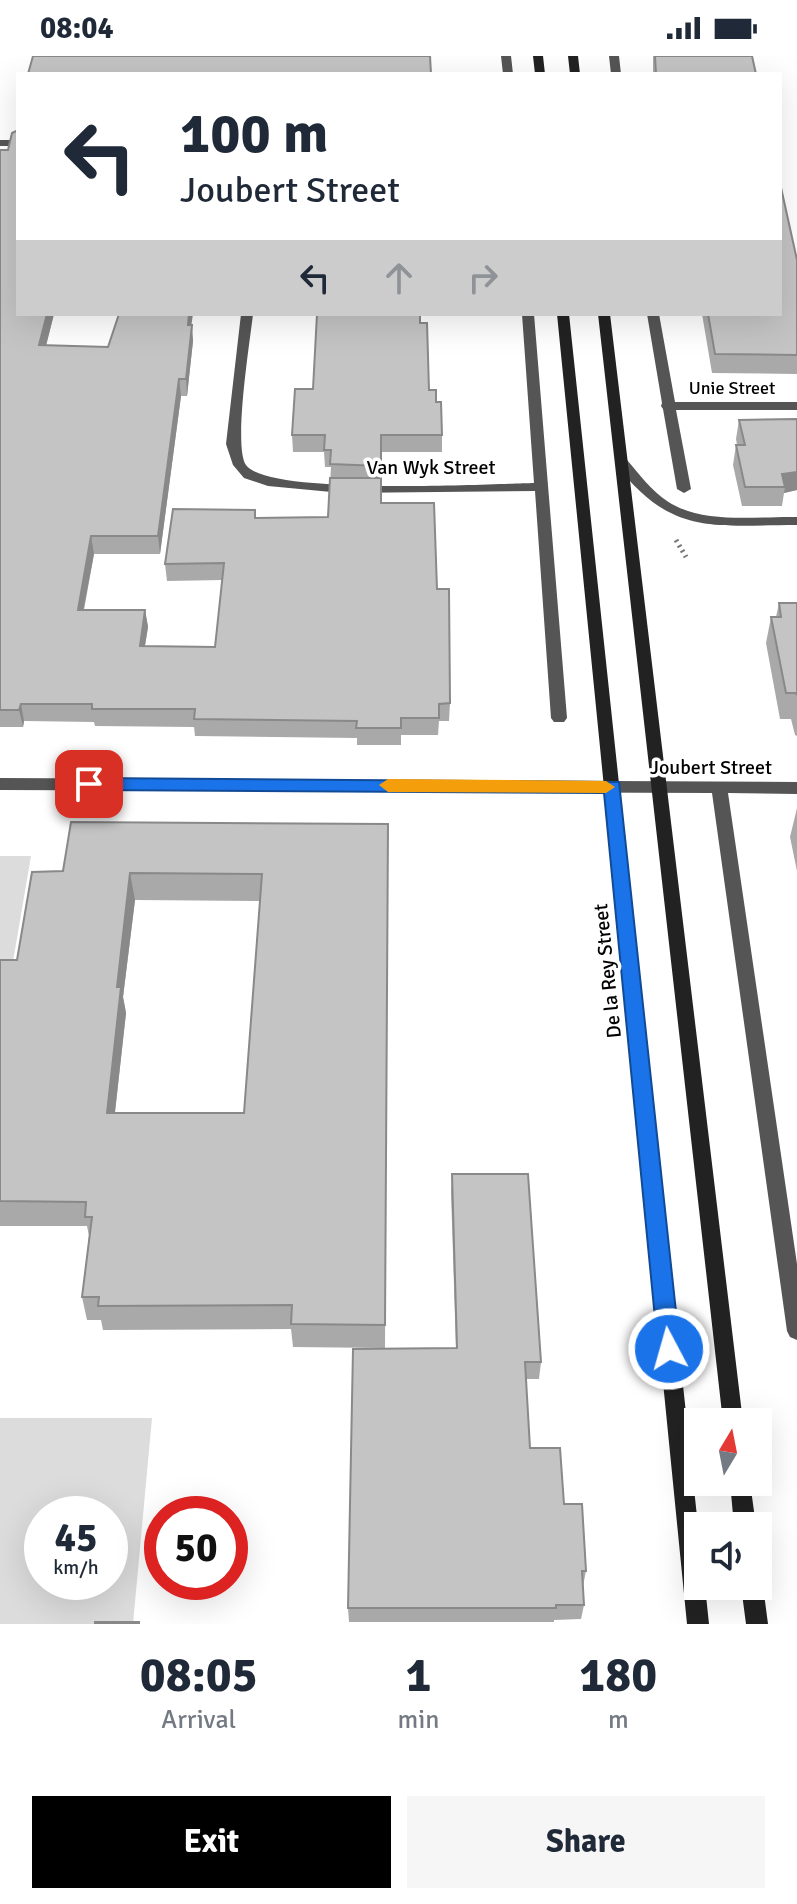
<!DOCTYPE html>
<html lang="en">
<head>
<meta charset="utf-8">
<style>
	body { margin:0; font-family:Signika,sans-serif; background:#f6f6f7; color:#1f2937; height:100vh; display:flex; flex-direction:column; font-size:30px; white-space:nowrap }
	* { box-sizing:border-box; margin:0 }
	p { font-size:26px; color:#747a83 }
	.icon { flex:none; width:44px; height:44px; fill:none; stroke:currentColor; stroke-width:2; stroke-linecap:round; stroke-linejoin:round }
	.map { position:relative; height:1568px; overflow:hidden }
	.details { display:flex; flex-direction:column; background:#fff; flex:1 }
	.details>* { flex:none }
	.guide { position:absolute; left:16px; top:16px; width:766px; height:244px; border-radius:0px; box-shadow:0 8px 32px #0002; background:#fff; color:#1f2937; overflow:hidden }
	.needle { width:52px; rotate:10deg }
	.fabs { position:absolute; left:684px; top:1352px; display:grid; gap:16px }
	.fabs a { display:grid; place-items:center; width:88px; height:88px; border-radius:0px; background:#fff; box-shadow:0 8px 32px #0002; font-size:40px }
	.speed { position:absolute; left:24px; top:1440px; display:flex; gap:16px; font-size:40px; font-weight:700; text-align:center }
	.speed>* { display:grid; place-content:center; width:104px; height:104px; border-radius:50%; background:#fff; box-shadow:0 8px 32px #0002; line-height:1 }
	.speed small { font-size:20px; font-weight:400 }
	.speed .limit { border:12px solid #d22; background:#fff; color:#111 }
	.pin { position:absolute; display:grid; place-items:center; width:68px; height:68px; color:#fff; margin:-34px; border-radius:16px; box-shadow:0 4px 12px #0006 }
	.me { position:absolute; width:88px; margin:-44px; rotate:354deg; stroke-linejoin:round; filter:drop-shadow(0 0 6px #0008) }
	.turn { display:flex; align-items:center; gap:28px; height:168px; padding:0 32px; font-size:36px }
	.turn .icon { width:104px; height:104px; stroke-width:2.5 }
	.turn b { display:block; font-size:56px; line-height:68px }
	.lanes { display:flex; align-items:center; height:76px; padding:0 32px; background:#0003; justify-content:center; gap:40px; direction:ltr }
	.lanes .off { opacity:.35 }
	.eta { display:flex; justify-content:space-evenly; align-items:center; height:136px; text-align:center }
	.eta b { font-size:48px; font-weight:700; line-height:56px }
	.button { display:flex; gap:16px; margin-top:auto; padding:16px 32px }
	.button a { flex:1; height:92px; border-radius:0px; background:#000; color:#fff; font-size:32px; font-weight:700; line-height:92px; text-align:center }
	.button a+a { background:#f6f6f7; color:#1f2937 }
	.status { display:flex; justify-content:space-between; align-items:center; height:56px; padding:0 40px; background:#fff; direction:ltr }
	.status svg { height:22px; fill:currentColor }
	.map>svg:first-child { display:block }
	.green { fill:#dcdcdc; fill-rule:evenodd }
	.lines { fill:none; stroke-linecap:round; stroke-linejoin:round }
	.path { stroke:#777; stroke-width:5; stroke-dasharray:2 4; stroke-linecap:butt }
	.service { fill:#555; fill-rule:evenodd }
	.minor { fill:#555; fill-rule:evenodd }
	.secondary { fill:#222; fill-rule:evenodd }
	.wall { fill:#a9a9a9; fill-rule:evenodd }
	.shaded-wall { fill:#898989 }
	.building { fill:#c4c4c4; stroke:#898989; stroke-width:2; fill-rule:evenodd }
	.route { fill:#1a73e8; stroke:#114b97; stroke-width:2 }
	.slow { fill:#f59e0b }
	.labels { text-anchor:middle; stroke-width:7; stroke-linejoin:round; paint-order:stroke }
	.far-street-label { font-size:18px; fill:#000; stroke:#fff }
	.street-label { font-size:20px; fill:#000; stroke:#fff }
</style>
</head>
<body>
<div class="status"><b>08:04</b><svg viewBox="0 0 49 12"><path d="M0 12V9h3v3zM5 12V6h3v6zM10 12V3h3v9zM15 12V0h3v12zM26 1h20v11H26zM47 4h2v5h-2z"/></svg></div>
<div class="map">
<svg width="797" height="1568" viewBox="0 0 797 1568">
	<rect width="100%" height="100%" fill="#fff"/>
	<path class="green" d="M0,800H31L9,929L0,956Z
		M0,1362H152L133,1568H0ZM42,1458H110V1526H42Z"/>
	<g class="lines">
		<path class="path" d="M676,484L686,501"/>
		<path class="service" d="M622,403L627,404C639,418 651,434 667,445C703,469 756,460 797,461V469C714,469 671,481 615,407Z"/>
		<path class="minor" d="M501,0H511L513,18H503Z
			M609,0H619L621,18H611Z
			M0,84H18V90H0Z
			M241,258H253C250,286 233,390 246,409C267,440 490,428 534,427L522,258H534L567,662L564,666H554L551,662L535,435L342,437L268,430L244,422L233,409L226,388Z
			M647,258H659L675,346H797V354H676L691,433L684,437L677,433L663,353L661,350L662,347Z
			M0,722L797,726V738L728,737L797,1208V1284L790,1281L787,1275L712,737L0,734Z"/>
		<path class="secondary" d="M533,0H543L545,18H535Z
			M568,0H578L580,18H570Z
			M557,258H569L698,1470V1530H705L709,1568H687Z
			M598,258H610L743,1366H723Z
			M730,1426H750L756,1470H734Z
			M758,1522L763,1530L768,1568H746L741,1530H758Z"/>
	</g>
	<path class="wall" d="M653,0H752L756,18H653Z
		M18,56V258H54L46,289L108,291L191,269L193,285L187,340H181L160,498H94L84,554H145L148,571L145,590L215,591L222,524L167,525L165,508L255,454L256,462L328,461L331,411H325L324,396H293L292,379L313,333L317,259L275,258H420L429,334L436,346L442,379V396H382V447L437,533L450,647L449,665H439L438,679H401V689H357V682L195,680L194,671L95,670L94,666L24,665L23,671H0V94H8L17,75L16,65Z
		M797,204V318L712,317L702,258H780Z
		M739,364L797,434L784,437L782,450H742L733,409L736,389H737L736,383Z
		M779,547H797V680L795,679L791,663H780L766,587L771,561H776Z
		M797,752V815L790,781Z
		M388,768L385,1292L293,1291L291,1273L103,1274L101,1264H87L82,1241L89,1180L87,1170H0V904H17L63,815ZM135,844L260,845L244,1057H115L126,957L123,941Z
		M452,1118L541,1306L539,1323H526L530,1392L564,1448L586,1515L583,1530L584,1549L581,1563L554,1564V1566H349L348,1552L456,1292L451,1136Z"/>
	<path class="shaded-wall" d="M47,258H54L42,306L39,289Z
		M189,258H193L189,285L188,269Z
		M192,269L193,285L187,340L186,323Z
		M179,323L181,340L160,498L158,480Z
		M797,416V434L784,437L785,431L782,418Z
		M91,480L94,498L80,571L78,554Z
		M145,554L148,571L142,607L140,590Z
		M21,648L24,665L23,671L19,654Z
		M130,817L135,844L123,941L126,957L112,1082L107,1057L117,931Z"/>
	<path class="building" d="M33,0H430L431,18H28Z
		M655,0H752L756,18H656Z
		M18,74V258H47L39,289L108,291L119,258H189L188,269H192L186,323H179L158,480H91L78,554H145L140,590L215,591L224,507L165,508L173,453L255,454V462L328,461L330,422H381V447H434L437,533H449L450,647L439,648V662H401V672H356L357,665L194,663L195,653H92V648H21L19,654H0V94H8L12,77Z
		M780,127L797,204V299L715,298L708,258H780Z
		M317,258H420V267H427L429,334H436V346H441L442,379H381V410L330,408L331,394H324L325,379H292L295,333H313Z
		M797,363V416L782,418L785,431H745L736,389H745L739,364Z
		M779,547H797V639L796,637H786L771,561H781Z
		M71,766L388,768L385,1269L291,1268L292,1249L98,1250L99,1241H82L92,1161H85L86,1146L0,1145V904H17L32,816L63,815ZM130,817L262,818L244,1057H107L121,931H117Z
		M452,1118H528L541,1306H525L530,1392H560L564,1448H582L586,1515H582L584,1549H556V1552H348L353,1293L457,1292Z
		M95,1566H139V1568H95Z"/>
	<path class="route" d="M89,722L619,726L680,1293L677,1300L669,1303L661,1300L658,1293L604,737L89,734L80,728Z"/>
	<path class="slow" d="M388,723L606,725L615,731L606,737L388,736L379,729Z"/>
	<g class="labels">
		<g class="far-street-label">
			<text x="732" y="338">Unie Street</text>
		</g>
		<g class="street-label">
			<text x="431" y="418">Van Wyk Street</text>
			<text x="711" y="718">Joubert Street</text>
			<text transform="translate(607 915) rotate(-96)" y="7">De la Rey Street</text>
		</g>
	</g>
</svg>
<div class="fabs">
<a><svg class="needle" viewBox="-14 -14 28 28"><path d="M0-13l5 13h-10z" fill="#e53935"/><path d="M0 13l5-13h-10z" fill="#747a83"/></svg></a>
<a><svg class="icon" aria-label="sound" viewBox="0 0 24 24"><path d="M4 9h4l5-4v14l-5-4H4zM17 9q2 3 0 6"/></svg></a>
</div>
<div class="speed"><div>45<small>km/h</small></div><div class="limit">50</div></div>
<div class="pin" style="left:89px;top:728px;background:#d93025"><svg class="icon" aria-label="arrive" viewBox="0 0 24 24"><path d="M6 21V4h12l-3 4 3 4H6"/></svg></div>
<svg class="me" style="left:669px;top:1293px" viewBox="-20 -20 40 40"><circle r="17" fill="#1a73e8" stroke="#fff" stroke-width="3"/><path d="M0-11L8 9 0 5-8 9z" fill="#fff"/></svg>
<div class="guide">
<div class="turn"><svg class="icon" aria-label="left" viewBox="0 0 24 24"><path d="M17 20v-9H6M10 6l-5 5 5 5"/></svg><div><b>100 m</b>Joubert Street</div></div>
<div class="lanes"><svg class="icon" aria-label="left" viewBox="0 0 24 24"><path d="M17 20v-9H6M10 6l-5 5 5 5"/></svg><svg class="icon off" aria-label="ahead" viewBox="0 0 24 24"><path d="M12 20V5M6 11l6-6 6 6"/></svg><svg class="icon off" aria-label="right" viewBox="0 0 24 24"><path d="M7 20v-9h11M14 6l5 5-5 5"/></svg></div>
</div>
</div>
<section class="details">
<div class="eta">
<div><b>08:05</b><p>Arrival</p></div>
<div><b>1</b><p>min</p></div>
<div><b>180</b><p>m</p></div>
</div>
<div class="button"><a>Exit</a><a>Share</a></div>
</section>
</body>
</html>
